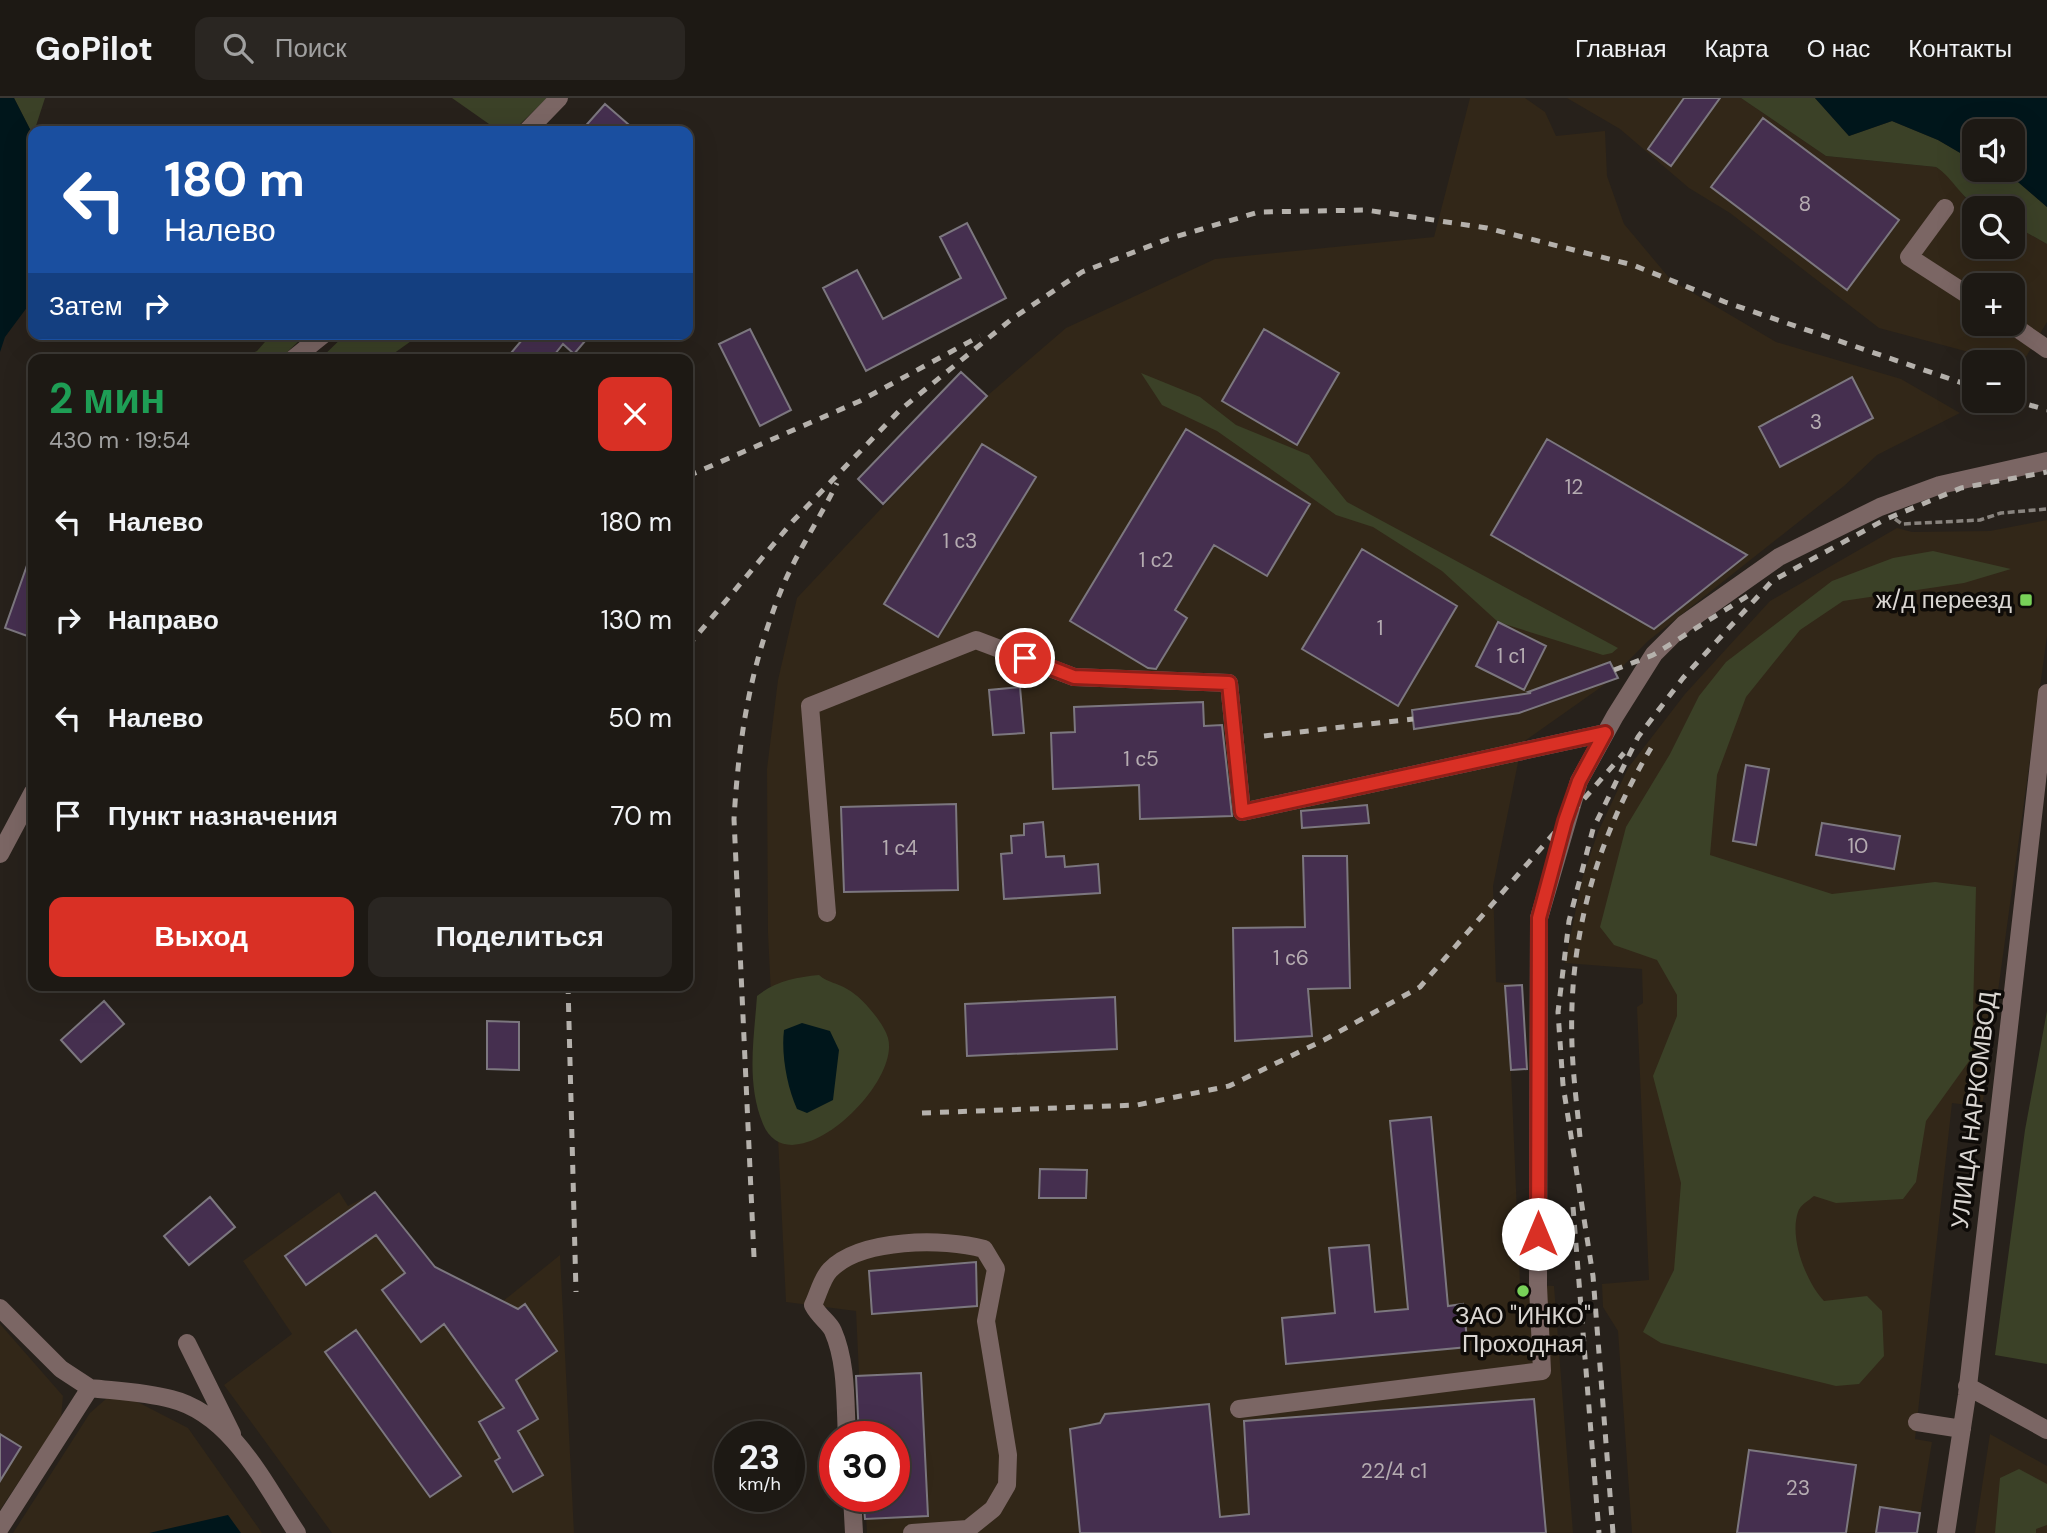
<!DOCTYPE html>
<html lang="ru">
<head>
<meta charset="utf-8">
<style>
	body { margin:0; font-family:"DM Sans",sans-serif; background:#2a2622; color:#f1f3f6; height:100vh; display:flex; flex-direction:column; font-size:26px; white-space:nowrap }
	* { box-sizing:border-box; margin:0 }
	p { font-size:23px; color:#a0a0a0 }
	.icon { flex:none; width:38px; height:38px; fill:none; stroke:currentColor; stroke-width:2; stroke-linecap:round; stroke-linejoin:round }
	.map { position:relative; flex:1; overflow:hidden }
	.drawer { position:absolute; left:28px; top:256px; width:665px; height:637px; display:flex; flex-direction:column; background:#1d1914; border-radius:14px; box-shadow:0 7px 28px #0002,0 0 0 2px #3b3834 }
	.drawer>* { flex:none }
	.banner { position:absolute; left:28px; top:28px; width:665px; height:214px; border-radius:14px; box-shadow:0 7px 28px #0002,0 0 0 2px #3b3834; background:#1a4fa0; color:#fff; overflow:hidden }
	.controls { position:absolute; left:1962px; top:21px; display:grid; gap:14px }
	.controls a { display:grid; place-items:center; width:63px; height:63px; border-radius:14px; background:#1d1914; box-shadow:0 7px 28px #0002,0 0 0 2px #3b3834; font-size:35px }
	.speed { position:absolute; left:714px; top:1323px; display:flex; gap:14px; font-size:35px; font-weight:700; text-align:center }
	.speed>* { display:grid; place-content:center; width:91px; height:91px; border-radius:50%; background:#1d1914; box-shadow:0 7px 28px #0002,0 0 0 2px #3b3834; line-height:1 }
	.speed small { font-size:18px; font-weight:400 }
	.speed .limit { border:10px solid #d22; background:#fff; color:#111 }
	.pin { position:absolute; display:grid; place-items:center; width:60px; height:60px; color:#fff; margin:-30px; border:4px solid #fff; border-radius:50%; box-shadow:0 2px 7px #0007 }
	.me { position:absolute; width:77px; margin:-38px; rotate:0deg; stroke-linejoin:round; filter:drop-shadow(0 0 5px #0008) }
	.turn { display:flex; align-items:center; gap:24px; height:147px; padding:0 21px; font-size:32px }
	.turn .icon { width:91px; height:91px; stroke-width:2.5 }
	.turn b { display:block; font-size:49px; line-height:60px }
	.then { display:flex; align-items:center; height:66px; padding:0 21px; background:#0003; gap:14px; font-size:26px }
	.round { display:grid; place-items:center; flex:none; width:74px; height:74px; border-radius:14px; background:#2a2622 }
	.head { display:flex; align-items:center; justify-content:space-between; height:119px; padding:0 21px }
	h1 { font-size:42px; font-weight:700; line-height:52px; color:#1e9e55 }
	.primary-button { display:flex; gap:14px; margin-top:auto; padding:14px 21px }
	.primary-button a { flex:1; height:80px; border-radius:14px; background:#d93025; color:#fff; font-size:28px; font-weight:700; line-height:80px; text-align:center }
	.primary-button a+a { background:#2a2622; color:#f1f3f6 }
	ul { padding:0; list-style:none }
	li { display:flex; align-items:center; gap:21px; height:98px; padding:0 21px }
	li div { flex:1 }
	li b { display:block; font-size:26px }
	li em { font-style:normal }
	header { display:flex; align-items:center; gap:42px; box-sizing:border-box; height:98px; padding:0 35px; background:#1d1914; border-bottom:2px solid #3b3834 }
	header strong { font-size:33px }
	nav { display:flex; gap:38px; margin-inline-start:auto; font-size:24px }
	.search { width:490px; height:63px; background:#2a2622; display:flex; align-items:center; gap:18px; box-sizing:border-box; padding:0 24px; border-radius:14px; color:#a0a0a0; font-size:26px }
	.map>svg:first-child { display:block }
	.industrial { fill:#322718; fill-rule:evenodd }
	.green { fill:#3b4127 }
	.water { fill:#00161b }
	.building { fill:#452f4f; stroke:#7c777f; stroke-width:2 }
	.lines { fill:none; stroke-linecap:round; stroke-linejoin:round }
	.path { stroke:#89847f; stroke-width:3.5; stroke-dasharray:7 3.5; stroke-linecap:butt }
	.minor { stroke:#7b6664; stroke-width:18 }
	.rail { stroke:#b5b1ac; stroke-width:5; stroke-dasharray:9 9; stroke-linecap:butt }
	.route-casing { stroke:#8d1f18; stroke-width:18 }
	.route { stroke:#d93025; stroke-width:12 }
	.poi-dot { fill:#78d158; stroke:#0e0b08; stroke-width:2.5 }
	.labels { text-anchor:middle; stroke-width:7; stroke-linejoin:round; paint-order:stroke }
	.number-label { font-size:21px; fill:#b5acb1 }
	.poi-label { font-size:24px; fill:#dad6d2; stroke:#0e0b08; text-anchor:end }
	.street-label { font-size:24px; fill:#dad6d2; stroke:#0e0b08 }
</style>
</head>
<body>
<header>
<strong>GoPilot</strong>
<div class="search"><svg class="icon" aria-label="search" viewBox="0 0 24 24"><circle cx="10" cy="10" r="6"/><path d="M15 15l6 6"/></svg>Поиск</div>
<nav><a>Главная</a><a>Карта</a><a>О нас</a><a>Контакты</a></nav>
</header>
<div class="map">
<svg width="2047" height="1435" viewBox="0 0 2047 1435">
	<rect width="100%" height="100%" fill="#27211b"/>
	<path class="industrial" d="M1470,0H1525L1545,14L1556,38L1605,33L1607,78L1624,126L1671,182L1776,244L1901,281L1960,315L1877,357L1844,388L1648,543L1604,587L1522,645L1493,788L1496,884L1522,887L1528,971L1511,973L1520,1186L1554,1188L1573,1435H867L865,1398H894V1339H862L856,1213L786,1204L768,835L767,671L778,582L797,500L987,298L1066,230L1215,161L1434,139Z
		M1567,0H1741L1826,58L1936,69L1949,77L1966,101L1983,110H1974V149H2012L2013,127L2047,146V224L2024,262L1995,261L1879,230L1730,115L1689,90L1620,31ZM1974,187H2012V226H1974Z
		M2047,422V538L1982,1009L1952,1005L1915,1341L1932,1344L1917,1435H1632L1618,1233L1603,1209L1602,1186L1649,1182L1637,909L1643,905L1642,871L1565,865L1582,781L1598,734L1628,670L1685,596L1770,503L1897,430L1912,434L1990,433Z
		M339,1094L348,1108L375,1094L435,1169L502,1204L560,1157L574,1435H332L224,1287L292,1236L243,1163Z
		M0,1226L63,1298L61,1320L0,1412Z
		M126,1298L188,1330L262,1435H13L90,1315L107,1300Z
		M1990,1336L2047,1368V1435H1975Z"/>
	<path class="green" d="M14,0H45L33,37Z
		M452,0H547L513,33H499Z
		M1741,0H1815L1849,38L1892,23L1938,42L1974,63V72H2004L2047,109V146L2013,127L2012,110C2004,110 1992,112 1983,110C1963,105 1954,80 1936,69L1826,58Z
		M272,236H306L280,261H237L257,253Z
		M346,236H421L386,261H320Z
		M1141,275L1200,299L1236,327L1309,357L1347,404L1618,550L1612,555L1603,557L1498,524L1442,473L1373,429L1336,417L1217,333L1162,307Z
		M1933,453L2011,471L1964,485L1843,503L1800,532L1746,599L1717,677L1710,757L1832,796L1935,784L1976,789L1972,959L1926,1023L1916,1084L1903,1101L1836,1105L1814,1098C1808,1103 1800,1107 1798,1114C1789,1140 1806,1184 1824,1203L1867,1198L1882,1213L1884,1258L1859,1286L1836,1288L1661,1245L1643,1234L1674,1172L1681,1085L1653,978L1677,918V897L1657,862L1614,847L1600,829L1626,729L1670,656L1699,598L1726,564L1832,483L1893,460Z
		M819,877C828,885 838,885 847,891C861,898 884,925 888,940C901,988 790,1091 763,1026C746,985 754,941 757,898C774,884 796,879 819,877Z
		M2047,913V1266L1995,1257L2025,1032Z
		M2019,1371L2047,1386V1427L2036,1431V1435H1995L2000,1380Z"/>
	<path class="water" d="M0,0H14L33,37L29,78L33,183L31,204L5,239L0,254Z
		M1815,0H2047V109L2004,72H2012V33H1974V63L1938,42L1892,23L1849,38Z
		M802,925L830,933L839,952L833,1002L807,1015L797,1011C787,989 781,956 784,932Z
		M228,1417L241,1435H149Z"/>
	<path class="building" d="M1684,0H1720L1671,68L1648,51Z
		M605,6L636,33H581Z
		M1763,20L1899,122L1847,192L1711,89Z
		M967,125L1006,200L866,273L823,190L857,172L883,221L961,180L940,139Z
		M750,231L791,312L760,328L719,246Z
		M1264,231L1339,275L1297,347L1222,303Z
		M527,236H591L574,256L563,246L551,261H506Z
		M961,274L987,298L883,406L858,381Z
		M1852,279L1873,320L1780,369L1759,329Z
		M1186,331L1310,406L1267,478L1214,447L1175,512L1187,520L1156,571L1148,570L1070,523Z
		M1547,341L1747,457L1654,531L1491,437Z
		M982,346L1036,379L938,539L884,506Z
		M1362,451L1457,508L1398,608L1302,551Z
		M31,456H33V540L5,530Z
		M1498,524L1546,548L1524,592L1476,568Z
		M1610,564L1618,580L1519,615L1414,631L1412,612L1531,595L1528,594Z
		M1020,589L1024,635L993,637L989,592Z
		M1203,604L1204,628L1222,627L1232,718L1140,721L1139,687L1053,691L1051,635L1075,634L1074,609Z
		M1746,667L1769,671L1756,747L1733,743Z
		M956,706L958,792L844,794L841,709Z
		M1367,707L1369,725L1302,730L1301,713Z
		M1043,724L1046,759L1064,758L1065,769L1098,766L1100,795L1004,801L1001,756L1012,755L1011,738L1024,737V726Z
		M1822,725L1900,738L1894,771L1816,757Z
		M1303,758H1347L1350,890L1308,891L1312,938L1235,943L1233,830L1305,829Z
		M1522,887L1527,971L1511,972L1505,888Z
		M1115,899L1117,951L967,958L965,906Z
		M104,903L124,926L81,964L61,942Z
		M487,923L519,924V972L487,971Z
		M1431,1019L1448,1208L1463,1206L1468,1249L1286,1266L1282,1220L1335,1215L1329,1150L1369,1147L1375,1214L1408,1211L1390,1023Z
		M1040,1071L1087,1072L1086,1100H1039Z
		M375,1094L435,1169L518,1211L525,1206L557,1253L516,1282L538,1321L518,1333L543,1377L513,1394L495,1363L500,1360L479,1324L504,1310L444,1226L421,1244L382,1192L405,1175L376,1137L306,1187L285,1158Z
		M210,1099L235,1129L189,1167L164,1138Z
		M976,1164L977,1208L872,1216L869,1173Z
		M356,1232L461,1378L430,1399L325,1254Z
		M921,1275L928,1418L865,1421L863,1398H894V1339H859L856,1278Z
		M1534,1301L1546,1435H1080L1070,1331L1100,1325L1105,1316L1209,1306L1220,1419L1249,1416L1244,1323Z
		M0,1336L21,1349L0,1383Z
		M1749,1352L1856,1367L1846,1435H1737Z
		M1880,1409L1920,1415L1917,1435H1876Z"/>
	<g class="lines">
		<path class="path" d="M1895,421L1902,426L1980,422L2001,415L2047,411"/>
		<path class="minor" d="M527,33L559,0
			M1945,110L1909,159L1974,201
			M2011,226L2047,251
			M293,261L324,236
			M0,756L33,694
			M827,815L810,608L976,542L1074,579L1229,585L1242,714L1605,635
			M0,1210L61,1271L90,1290
			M187,1245L232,1336
			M1967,1288L2047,1332
			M1239,1311L1542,1273L1538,1188L1539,820L1579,683L1615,618L1654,556L1684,526L1779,459L1880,409L1940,387L2047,363
			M1917,1324L1962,1331
			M847,1339C845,1304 847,1265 833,1233C829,1224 819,1219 813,1207C818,1197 822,1180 830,1172C861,1140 944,1140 984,1151L996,1171L986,1223L1008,1357L1007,1387L993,1411L968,1431L912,1435
			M852,1398L854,1435
			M0,1430L90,1290C117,1293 145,1294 171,1301C232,1316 265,1387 297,1435
			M1946,1435L1967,1297L2047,595"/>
		<path class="rail" d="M2012,302L2047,312
			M688,378L860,303L980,238
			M688,548L793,423L900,312L1013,220L1082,174L1168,141L1259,114L1366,112L1487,130L1633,167L1725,204L1974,289
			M1614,572L1653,557L1754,494
			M1264,638L1413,621
			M568,887L576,1194
			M922,1015L1137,1007L1229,988L1324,942L1420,889L1624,655
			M1580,1039C1577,1008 1573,978 1572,947C1568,840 1596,742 1651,650
			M1573,1109L1599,1435
			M754,1159L734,721C739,637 750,569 782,490C797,454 820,420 837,385
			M1613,1435L1593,1178L1563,987L1558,914L1569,823L1593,731L1638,639L1683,580L1772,483L1884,422L1961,390L2047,374"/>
	</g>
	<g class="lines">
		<g class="route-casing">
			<path id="route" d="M1025,560L1074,579L1229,585L1242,714L1605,635L1579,683L1565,723L1539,820L1538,1136"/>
		</g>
		<use href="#route" class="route"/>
	</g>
	<g class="poi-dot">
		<rect x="2019" y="495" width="14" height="14" rx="3.5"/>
		<circle cx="1523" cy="1193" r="7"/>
	</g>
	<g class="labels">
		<g class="number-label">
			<text x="1805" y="113">8</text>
			<text x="1816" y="331">3</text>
			<text x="1574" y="396">12</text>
			<text x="960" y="450">1 с3</text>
			<text x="1156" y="469">1 с2</text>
			<text x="1380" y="537">1</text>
			<text x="1511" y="565">1 с1</text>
			<text x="1141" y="668">1 с5</text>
			<text x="1858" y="755">10</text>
			<text x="900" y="757">1 с4</text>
			<text x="1291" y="867">1 с6</text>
			<text x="1394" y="1380">22/4 с1</text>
			<text x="1798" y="1397">23</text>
		</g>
		<g class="poi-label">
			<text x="2012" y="510">ж/д переезд</text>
			<text x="1523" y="1226" text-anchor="middle">ЗАО "ИНКО"<tspan x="1523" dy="28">Проходная</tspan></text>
		</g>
		<g class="street-label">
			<text transform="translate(1974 1012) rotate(-83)" y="8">УЛИЦА НАРКОМВОД</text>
		</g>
	</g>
</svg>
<div class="controls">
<a><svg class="icon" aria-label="sound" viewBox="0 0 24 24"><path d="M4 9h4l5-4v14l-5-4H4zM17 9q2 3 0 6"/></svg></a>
<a><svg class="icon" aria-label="search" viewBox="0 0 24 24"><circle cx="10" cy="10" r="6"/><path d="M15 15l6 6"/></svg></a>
<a>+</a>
<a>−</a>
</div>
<div class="speed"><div>23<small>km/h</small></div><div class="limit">30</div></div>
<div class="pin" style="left:1025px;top:560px;background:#d93025"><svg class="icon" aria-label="arrive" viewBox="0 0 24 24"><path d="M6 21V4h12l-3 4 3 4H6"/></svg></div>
<svg class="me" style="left:1538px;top:1136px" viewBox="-20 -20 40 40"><circle r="19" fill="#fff"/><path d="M0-13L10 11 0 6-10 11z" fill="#d93025"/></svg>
<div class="banner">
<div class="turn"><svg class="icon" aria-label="left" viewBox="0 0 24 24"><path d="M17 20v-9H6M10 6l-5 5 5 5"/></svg><div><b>180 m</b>Налево</div></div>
<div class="then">Затем<svg class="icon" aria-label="right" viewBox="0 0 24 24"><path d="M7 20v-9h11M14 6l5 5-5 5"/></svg></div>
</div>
<section class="drawer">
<div class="head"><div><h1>2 мин</h1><p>430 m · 19:54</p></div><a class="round" style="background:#d93025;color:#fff"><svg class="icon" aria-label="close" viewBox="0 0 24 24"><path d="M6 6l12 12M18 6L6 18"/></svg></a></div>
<ul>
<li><svg class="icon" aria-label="left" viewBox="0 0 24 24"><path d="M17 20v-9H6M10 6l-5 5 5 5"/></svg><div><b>Налево</b></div><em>180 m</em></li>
<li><svg class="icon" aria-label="right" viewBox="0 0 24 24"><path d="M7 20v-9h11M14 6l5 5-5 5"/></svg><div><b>Направо</b></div><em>130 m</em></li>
<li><svg class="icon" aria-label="left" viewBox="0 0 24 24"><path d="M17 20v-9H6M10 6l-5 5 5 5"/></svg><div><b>Налево</b></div><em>50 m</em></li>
<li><svg class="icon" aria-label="arrive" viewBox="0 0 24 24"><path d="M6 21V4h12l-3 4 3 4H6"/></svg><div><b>Пункт назначения</b></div><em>70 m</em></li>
</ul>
<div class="primary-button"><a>Выход</a><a>Поделиться</a></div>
</section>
</div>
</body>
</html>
